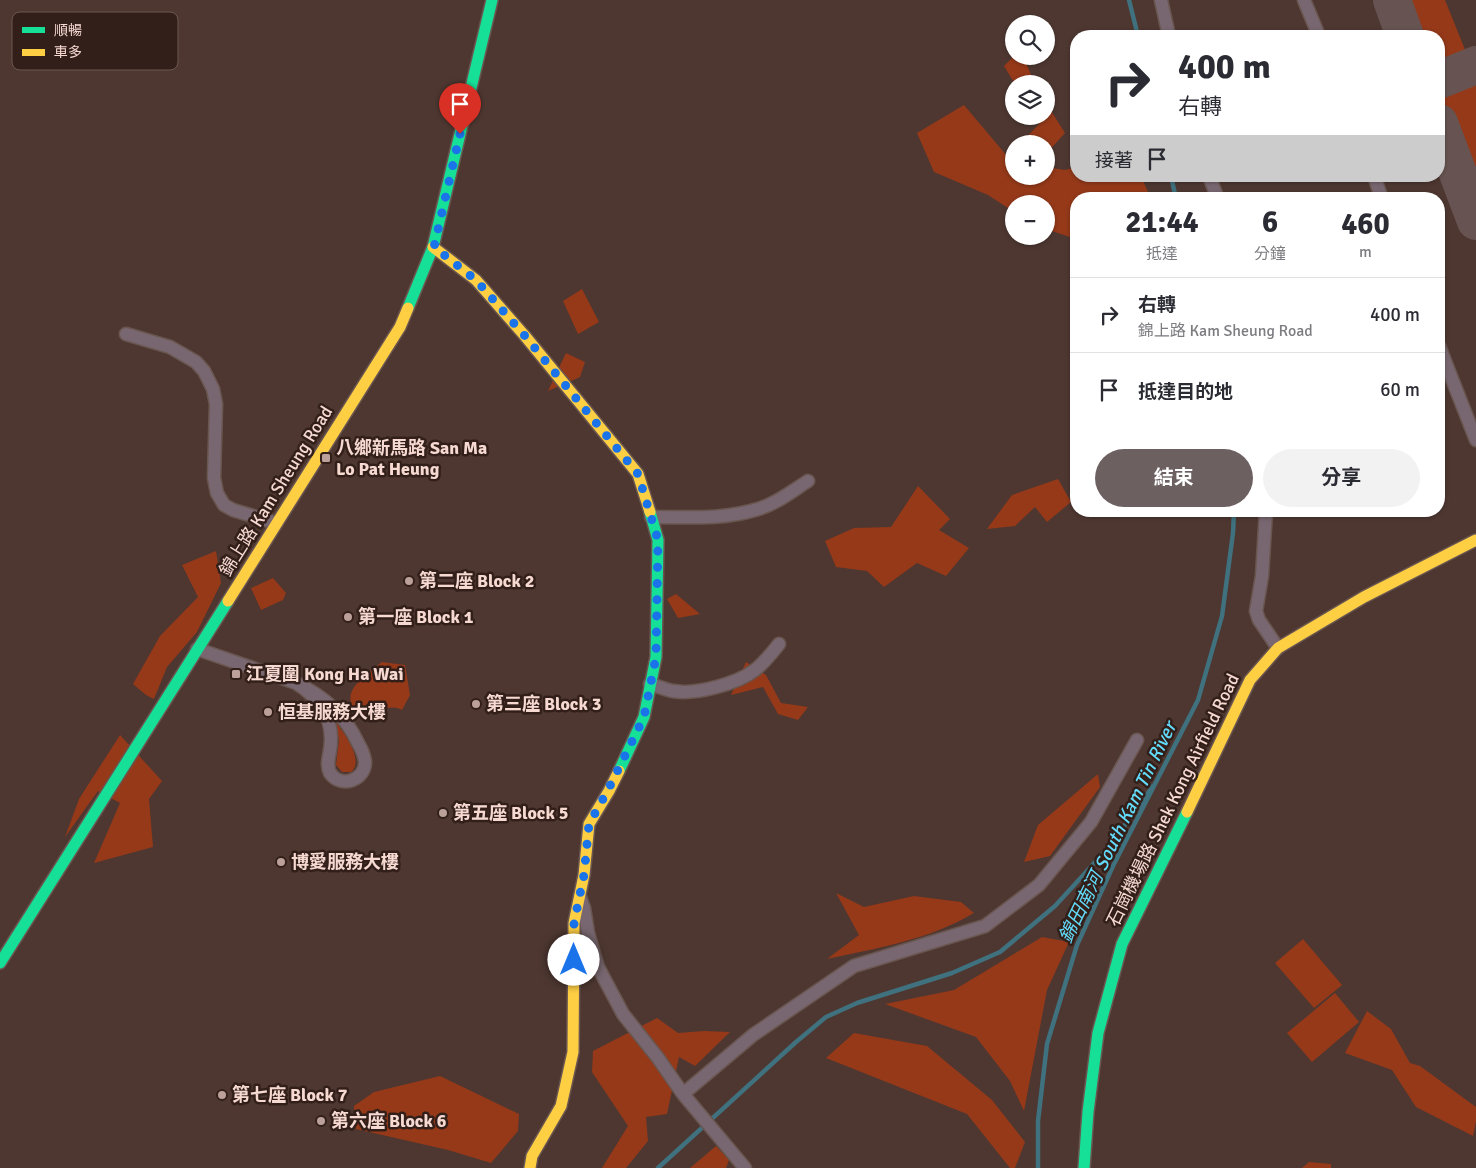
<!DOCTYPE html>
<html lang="zh-TW">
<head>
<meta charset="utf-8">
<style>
	body { margin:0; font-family:Signika,"Noto Sans TC",sans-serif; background:#f2f2f3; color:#2b2b33; height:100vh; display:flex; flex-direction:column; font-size:19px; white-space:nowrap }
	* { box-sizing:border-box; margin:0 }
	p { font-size:16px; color:#7c7c81 }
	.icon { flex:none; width:28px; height:28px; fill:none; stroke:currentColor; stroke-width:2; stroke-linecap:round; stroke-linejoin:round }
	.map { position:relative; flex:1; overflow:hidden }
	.drawer { position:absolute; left:1070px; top:192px; width:375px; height:325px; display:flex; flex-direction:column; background:#fff; border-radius:20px; box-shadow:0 1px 4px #0004 }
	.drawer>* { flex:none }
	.top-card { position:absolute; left:1070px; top:30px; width:375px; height:152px; border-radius:20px; box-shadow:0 1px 4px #0004; background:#fff; color:#2b2b33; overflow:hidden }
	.buttons { position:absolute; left:1005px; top:15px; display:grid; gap:10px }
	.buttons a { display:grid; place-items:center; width:50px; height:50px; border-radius:50%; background:#fff; box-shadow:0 1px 4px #0004; font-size:25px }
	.pin { position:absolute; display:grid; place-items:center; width:42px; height:42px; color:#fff; margin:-51px -21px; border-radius:50% 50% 50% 0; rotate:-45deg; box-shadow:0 0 5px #0007 }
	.pin .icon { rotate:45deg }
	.me { position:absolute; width:55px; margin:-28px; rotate:0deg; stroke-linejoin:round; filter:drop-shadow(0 0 4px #0008) }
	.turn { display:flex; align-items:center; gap:18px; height:105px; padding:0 25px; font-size:22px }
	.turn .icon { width:65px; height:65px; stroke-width:2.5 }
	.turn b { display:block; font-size:35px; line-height:42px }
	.then { display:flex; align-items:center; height:48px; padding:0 25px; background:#0003; gap:10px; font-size:19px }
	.eta { display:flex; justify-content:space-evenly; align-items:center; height:85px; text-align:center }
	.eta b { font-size:30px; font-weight:700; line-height:35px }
	.cta { display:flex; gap:10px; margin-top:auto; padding:10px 25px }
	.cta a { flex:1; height:58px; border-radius:30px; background:#6c6061; color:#fff; font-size:20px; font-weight:700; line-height:58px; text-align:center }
	.cta a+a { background:#f2f2f3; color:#2b2b33 }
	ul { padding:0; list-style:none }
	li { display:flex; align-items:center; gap:15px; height:75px; padding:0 25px; border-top:1px solid #e1e1e2 }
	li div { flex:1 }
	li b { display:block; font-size:19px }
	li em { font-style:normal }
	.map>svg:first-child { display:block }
	.green { fill:#953919 }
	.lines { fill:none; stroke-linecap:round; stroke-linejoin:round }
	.stream { stroke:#3f717e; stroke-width:4.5 }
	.taxiway { stroke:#675452; stroke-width:38 }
	.street-casing { stroke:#6a5650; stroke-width:15 }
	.fast-casing { stroke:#6a5650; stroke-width:14 }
	.slow-casing { stroke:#6a5650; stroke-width:14 }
	.street { stroke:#786770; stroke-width:12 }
	.fast { stroke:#16e098; stroke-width:11 }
	.slow { stroke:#ffcf43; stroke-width:11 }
	.route { stroke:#1a73e8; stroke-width:9; stroke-dasharray:0 16.2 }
	.poi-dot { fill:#bba19a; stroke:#331f19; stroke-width:2 }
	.labels { text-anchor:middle; stroke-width:5; stroke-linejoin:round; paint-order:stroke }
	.poi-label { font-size:18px; font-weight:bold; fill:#f6dad2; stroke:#331f19; text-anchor:start }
	.street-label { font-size:18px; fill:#f6dad2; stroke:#331f19 }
	.water-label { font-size:19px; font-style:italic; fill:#63dbfa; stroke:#331f19 }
	.key { fill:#331f19; stroke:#6e5750; stroke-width:1 }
	.key-label { font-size:14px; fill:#f6dad2 }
</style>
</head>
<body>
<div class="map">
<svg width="1476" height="1168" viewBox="0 0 1476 1168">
	<rect width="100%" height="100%" fill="#4e3731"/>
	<path class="green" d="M1398,0H1445L1470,62L1439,74V36H1413Z
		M1014,56H1023L1035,84H1015L1004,66Z
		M1476,76V199L1439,105V90Z
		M1046,103L1065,133L1046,154V144H1020L1040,123L1036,116H1046Z
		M964,105L1007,156L1014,150V176H1046V167L1065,170L1076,167V176H1141L1151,199H1093L1086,195L1087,199H1076V239L1046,229V204H1014V212L988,195L934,172L917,133Z
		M582,289L599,322L578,334L563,301Z
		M566,353L585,362L580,377L548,391Z
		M1058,479L1071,502L1047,522L1035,507L1015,526L987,529L1012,495Z
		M918,486L950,519L939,530L969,548L946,576L917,563L884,587L867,571L836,567L825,541L854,528L891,527Z
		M216,551L221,583L197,632L167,667L154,699L146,695L133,684L160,636L198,597L182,565Z
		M273,578L286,593L283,600L261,610L251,588Z
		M676,594L700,614L678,618L667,599Z
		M382,662L405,665L410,695L402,710C388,703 380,713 368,714C362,714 357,712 354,708C340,690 370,672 382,662Z
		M746,662L766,675L781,703L808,707L798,720L778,714L763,687L731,695Z
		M336,722C344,733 365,761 351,772H342L336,765L339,741Z
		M120,735L162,781L149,799L153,847L94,863L120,803L98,791L65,837L79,799Z
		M1098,774L1100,787L1050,856L1024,862L1038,825Z
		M836,893L864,907L914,896L961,902L974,913C929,940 877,948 827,959L859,935Z
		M1042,937L1069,942L1047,990L1024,1111L1010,1081L976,1037L885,1004L954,990Z
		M1303,939L1342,985L1314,1008L1275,963Z
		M1335,993L1359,1022L1312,1062L1287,1033Z
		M1367,1011L1391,1029L1410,1063L1420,1066L1476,1107V1121L1473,1136L1416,1107L1392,1070L1345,1053Z
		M657,1018L678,1033L704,1031L730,1032L695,1066L679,1057L667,1114L646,1117L648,1141L626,1168H602L628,1126L592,1072L593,1051Z
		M854,1033L927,1046L992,1100L1025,1142L1015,1168H1010L967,1114L826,1058Z
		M440,1076L519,1114L518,1131L491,1163L448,1150L356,1129L354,1106L374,1092Z
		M716,1146L729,1160L726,1168H690Z
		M1309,1162L1331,1164V1168H1302Z"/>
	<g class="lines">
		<path class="stream" d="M1129,0L1138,36
			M1171,176L1176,199
			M658,1168L796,1042L826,1017L857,1003L952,973L1000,952L1055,906L1109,847L1153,786
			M1038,1168V1121L1047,1044L1077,945L1113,866L1198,700L1222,616L1233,533L1234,511"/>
		<path class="taxiway" d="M1392,0L1405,36
			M1439,80L1476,65
			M1439,123L1476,221"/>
		<g class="street-casing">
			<path id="street" d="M1161,0L1169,36
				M1304,0L1319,36
				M1209,176L1218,199
				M1374,176L1382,199
				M126,334L170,347L196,362L204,371L213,389L216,404L214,478L217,493L224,505L233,510L276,523
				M1439,346L1476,440
				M1266,511L1262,576L1256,611L1259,620L1278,648
				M651,517C687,517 724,520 758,509C776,504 792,491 808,481
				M197,649L296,683C324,696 345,715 358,743C361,748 364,755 365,761C366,780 341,789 330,773C326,765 329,758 330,750C335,720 321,699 296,683
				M650,684C658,686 665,690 673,691C695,695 737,684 755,670C765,662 772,653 779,644
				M580,897L584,908L588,933L598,967L623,1014L658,1058L683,1094L745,1168
				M683,1094L753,1035L854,966L985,926L1039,885L1091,822L1137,740"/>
		</g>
		<g class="fast-casing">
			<path id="fast" d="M408,308L433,247L492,0
				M619,771L644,717L656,657L658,540L650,512
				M0,963L228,601
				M1084,1168L1088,1112L1098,1033L1122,944L1187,812"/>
		</g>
		<g class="slow-casing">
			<path id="slow" d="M433,247L476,280L525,336L638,474L650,512
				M228,601L400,327L408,308
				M1187,812L1250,680L1278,648L1364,597L1476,540
				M530,1168L532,1156L561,1106L573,1052L574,923L584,875L589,824L609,791L619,771"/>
		</g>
		<use href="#street" class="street"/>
		<use href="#fast" class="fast"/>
		<use href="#slow" class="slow"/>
	</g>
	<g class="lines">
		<path class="route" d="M460,134L434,247L476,280L525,336L638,474L658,540L656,657L644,717L608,790L589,824L584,875L574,923V960"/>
	</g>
	<g class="poi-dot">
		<rect x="321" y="453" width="10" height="10" rx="2.5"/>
		<circle cx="409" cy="581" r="5"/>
		<circle cx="348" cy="617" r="5"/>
		<rect x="231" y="669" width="10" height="10" rx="2.5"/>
		<circle cx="476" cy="704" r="5"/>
		<circle cx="268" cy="712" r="5"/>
		<circle cx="443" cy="813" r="5"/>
		<circle cx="281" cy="862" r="5"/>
		<circle cx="222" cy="1095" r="5"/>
		<circle cx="321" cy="1121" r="5"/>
	</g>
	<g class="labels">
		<g class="poi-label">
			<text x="336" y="454">八鄉新馬路 San Ma<tspan x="336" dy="21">Lo Pat Heung</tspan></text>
			<text x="419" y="587">第二座 Block 2</text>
			<text x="358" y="623">第一座 Block 1</text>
			<text x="246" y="680">江夏圍 Kong Ha Wai</text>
			<text x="486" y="710">第三座 Block 3</text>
			<text x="278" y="718">恒基服務大樓</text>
			<text x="453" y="819">第五座 Block 5</text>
			<text x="291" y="868">博愛服務大樓</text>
			<text x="232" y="1101">第七座 Block 7</text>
			<text x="331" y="1127">第六座 Block 6</text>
		</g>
		<g class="street-label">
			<text transform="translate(276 491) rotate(-58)" y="6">錦上路 Kam Sheung Road</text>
			<text transform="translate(1173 800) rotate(-64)" y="6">石崗機場路 Shek Kong Airfield Road</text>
		</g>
		<g class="water-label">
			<text transform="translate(1117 832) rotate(-64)" y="7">錦田南河 South Kam Tin River</text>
		</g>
	</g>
	<rect x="12" y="12" width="166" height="58" rx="8" class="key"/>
	<rect x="22" y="27" width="23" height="6" fill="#16e098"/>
	<rect x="22" y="49" width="23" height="7" fill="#ffcf43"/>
	<g class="key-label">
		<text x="54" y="35">順暢</text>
		<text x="54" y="57">車多</text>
	</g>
</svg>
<div class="buttons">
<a><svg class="icon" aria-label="search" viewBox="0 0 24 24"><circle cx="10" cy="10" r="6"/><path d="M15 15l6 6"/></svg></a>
<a><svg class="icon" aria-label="layers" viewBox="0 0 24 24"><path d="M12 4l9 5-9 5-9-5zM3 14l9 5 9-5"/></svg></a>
<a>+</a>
<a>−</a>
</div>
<div class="pin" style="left:460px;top:134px;background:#d93025"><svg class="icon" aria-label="arrive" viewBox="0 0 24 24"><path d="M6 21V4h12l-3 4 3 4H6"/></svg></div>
<svg class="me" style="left:574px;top:960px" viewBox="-20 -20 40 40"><circle r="19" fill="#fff"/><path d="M0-13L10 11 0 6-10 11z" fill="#1a73e8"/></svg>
<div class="top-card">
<div class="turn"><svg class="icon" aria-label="right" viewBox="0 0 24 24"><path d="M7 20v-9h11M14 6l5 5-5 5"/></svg><div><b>400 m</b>右轉</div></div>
<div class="then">接著<svg class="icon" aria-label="arrive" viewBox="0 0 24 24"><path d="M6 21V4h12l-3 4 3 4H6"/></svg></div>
</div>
<section class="drawer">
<div class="eta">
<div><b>21:44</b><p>抵達</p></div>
<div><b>6</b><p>分鐘</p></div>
<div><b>460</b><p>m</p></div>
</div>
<ul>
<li><svg class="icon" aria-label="right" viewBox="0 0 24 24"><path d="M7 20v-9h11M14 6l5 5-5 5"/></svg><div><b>右轉</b><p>錦上路 Kam Sheung Road</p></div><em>400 m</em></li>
<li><svg class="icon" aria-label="arrive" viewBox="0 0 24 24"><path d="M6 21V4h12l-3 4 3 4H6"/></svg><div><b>抵達目的地</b></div><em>60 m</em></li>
</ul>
<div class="cta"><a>結束</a><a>分享</a></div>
</section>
</div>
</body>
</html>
